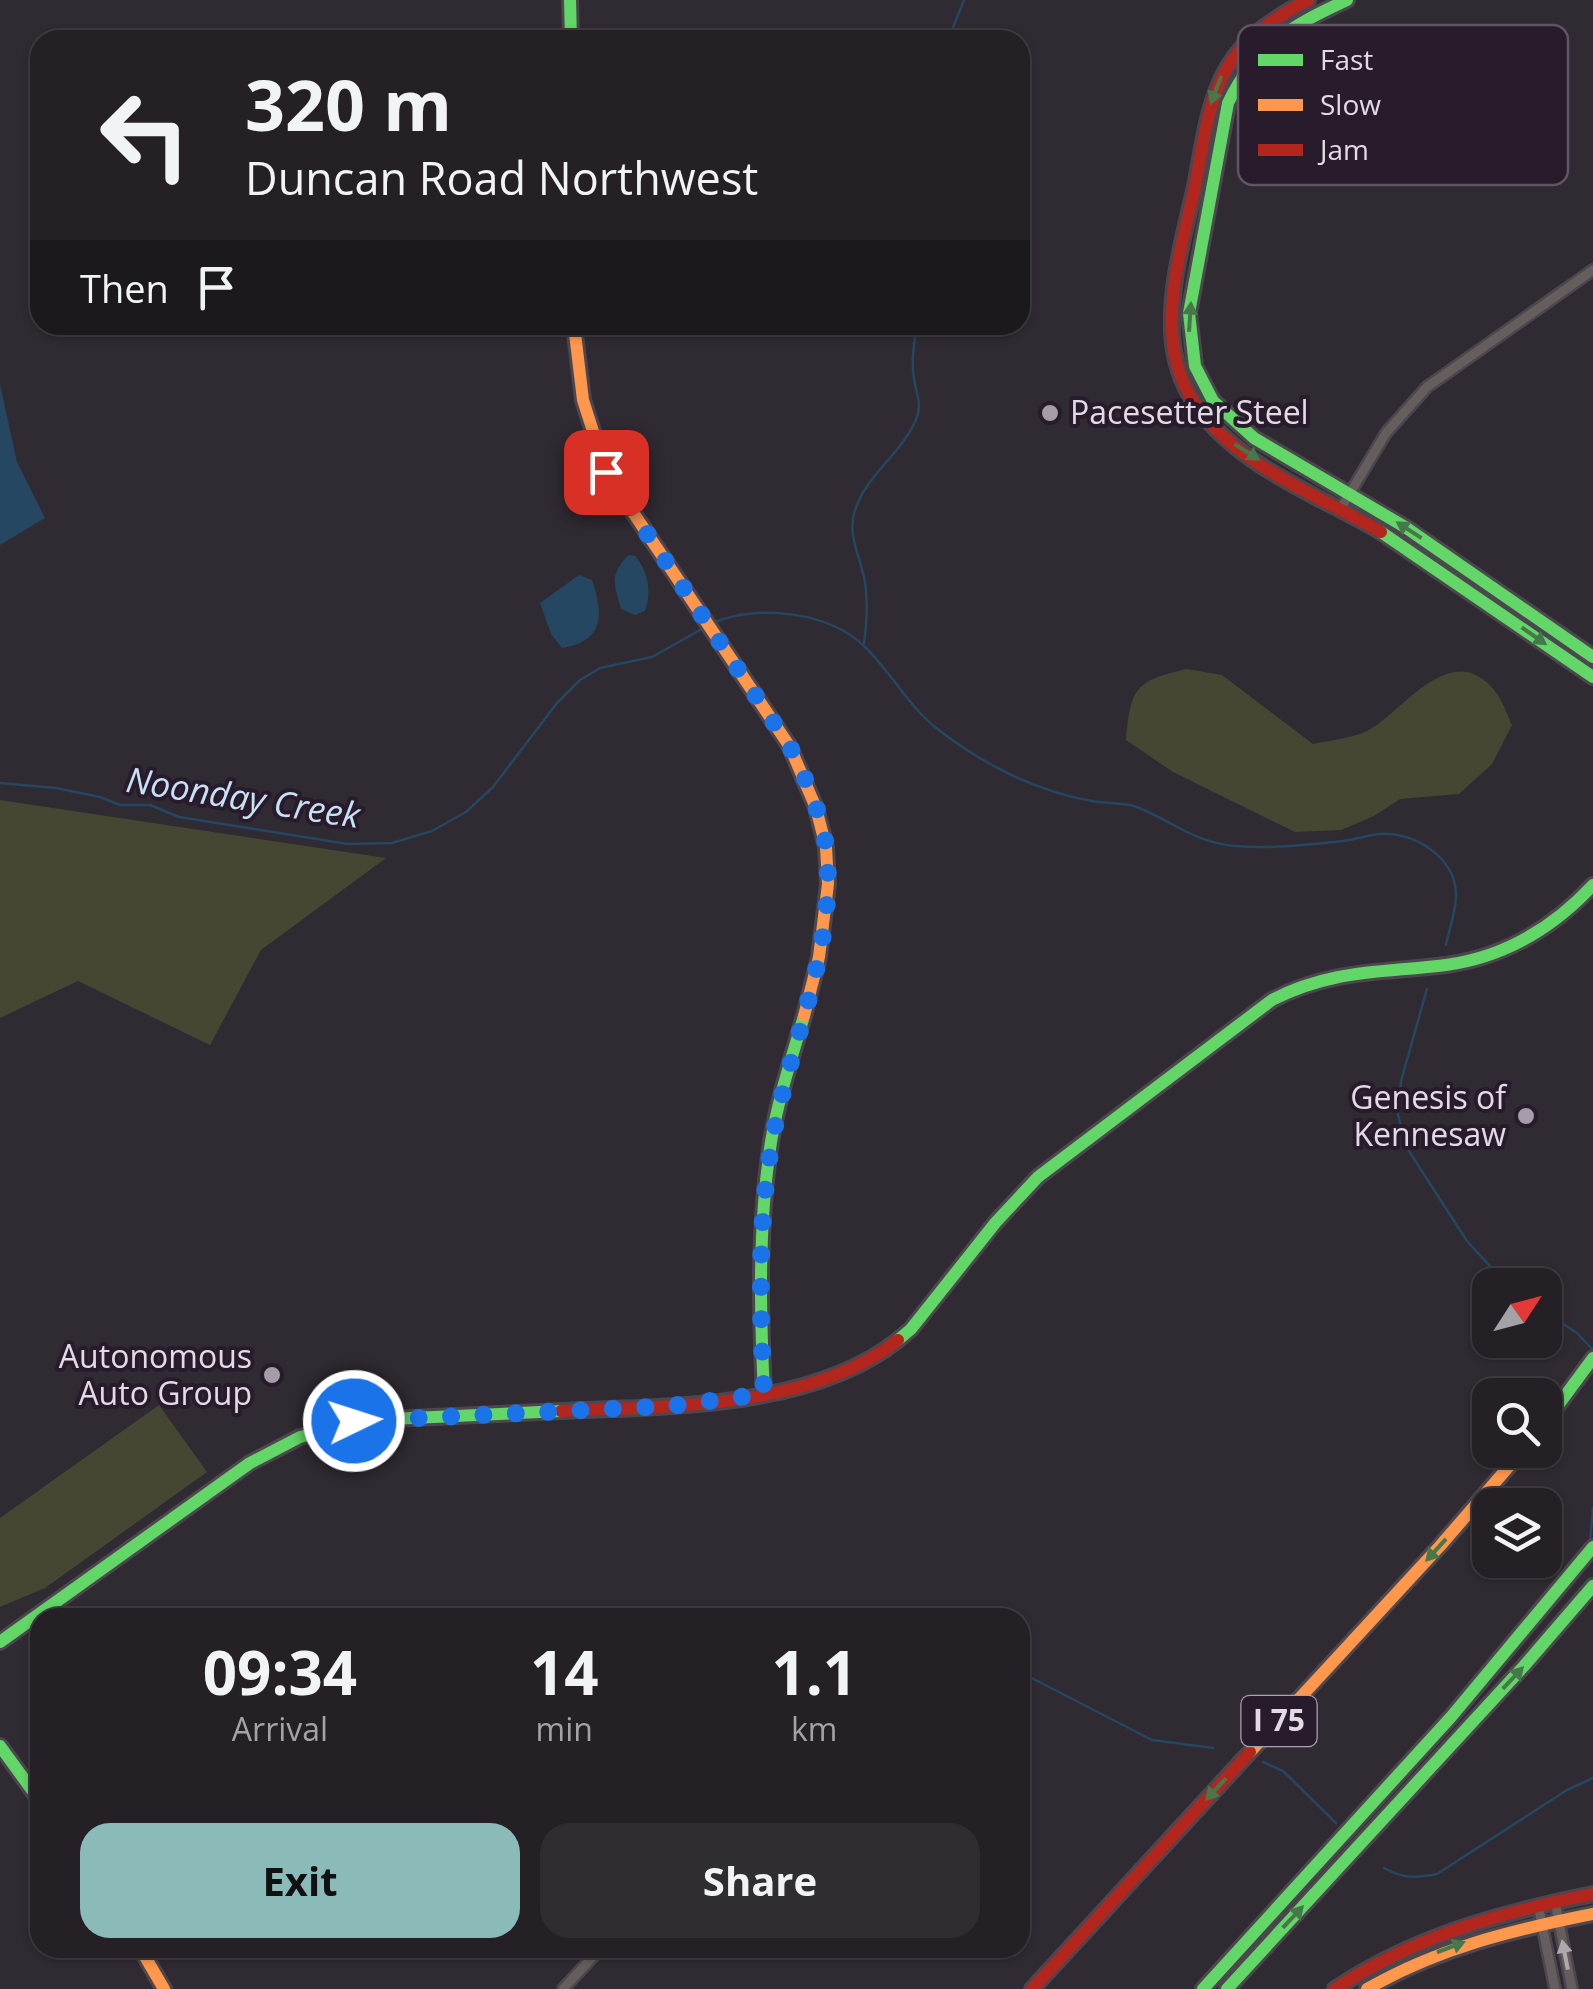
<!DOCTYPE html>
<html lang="en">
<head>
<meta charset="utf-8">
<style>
	body { margin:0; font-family:"Open Sans",sans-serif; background:#302d32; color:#f1f3f6; height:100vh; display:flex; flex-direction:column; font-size:38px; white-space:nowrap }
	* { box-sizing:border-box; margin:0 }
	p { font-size:32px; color:#a3a3a7 }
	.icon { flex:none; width:55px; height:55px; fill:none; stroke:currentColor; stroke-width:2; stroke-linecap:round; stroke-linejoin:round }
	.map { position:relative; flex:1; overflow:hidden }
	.sheet { position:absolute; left:30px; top:1608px; width:1000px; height:350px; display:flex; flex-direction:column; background:#242026; border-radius:30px; box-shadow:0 2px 8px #0004,0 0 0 2px #413e43 }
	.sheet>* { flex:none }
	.banner { position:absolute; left:30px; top:30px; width:1000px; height:305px; border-radius:30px; box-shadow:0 2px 8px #0004,0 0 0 2px #413e43; background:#242026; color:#f1f3f6; overflow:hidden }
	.needle { width:65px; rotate:54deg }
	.fabs { position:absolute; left:1472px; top:1268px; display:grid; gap:20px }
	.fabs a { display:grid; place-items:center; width:90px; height:90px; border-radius:20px; background:#242026; box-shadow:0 2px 8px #0004,0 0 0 2px #413e43; font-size:50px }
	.pin { position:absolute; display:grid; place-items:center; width:85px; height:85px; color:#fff; margin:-42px; border-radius:20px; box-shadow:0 5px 15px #0006 }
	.me { position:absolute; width:110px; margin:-55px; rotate:86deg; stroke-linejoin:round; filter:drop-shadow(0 0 8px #0008) }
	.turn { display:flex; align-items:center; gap:35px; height:210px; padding:0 50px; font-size:45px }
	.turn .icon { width:130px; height:130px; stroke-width:2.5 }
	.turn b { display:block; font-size:70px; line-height:85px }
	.then { display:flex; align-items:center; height:95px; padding:0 50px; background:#0003; gap:20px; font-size:38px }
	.eta { display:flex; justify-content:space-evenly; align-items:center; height:170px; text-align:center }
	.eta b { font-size:60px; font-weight:700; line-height:70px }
	.primary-button { display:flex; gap:20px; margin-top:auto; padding:20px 50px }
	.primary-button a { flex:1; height:115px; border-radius:30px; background:#8bbbb9; color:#111; font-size:40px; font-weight:700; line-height:115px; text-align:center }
	.primary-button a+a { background:#302d32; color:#f1f3f6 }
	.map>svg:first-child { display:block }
	.green { fill:#464733 }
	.water { fill:#254761 }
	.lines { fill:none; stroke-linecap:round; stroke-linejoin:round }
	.stream { stroke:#254761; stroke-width:2.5 }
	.street-casing { stroke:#4c474e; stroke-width:14 }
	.fast-casing { stroke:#4c474e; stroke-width:18 }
	.slow-casing { stroke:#4c474e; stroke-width:18 }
	.jam-casing { stroke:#4c474e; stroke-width:18 }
	.street { stroke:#655e5d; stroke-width:9 }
	.fast { stroke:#63d668; stroke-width:12 }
	.slow { stroke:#ff974d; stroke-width:12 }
	.jam { stroke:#b3261e; stroke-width:12 }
	.oneway { fill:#46794a }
	.oneway2 { fill:#b0a8af }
	.route { stroke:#1a73e8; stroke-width:18; stroke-dasharray:0 32.4 }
	.poi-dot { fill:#a49ca6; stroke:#281c2c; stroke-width:4 }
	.labels { text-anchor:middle; stroke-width:8; stroke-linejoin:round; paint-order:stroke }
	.shield { fill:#281c2c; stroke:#aaa1ae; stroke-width:2.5 }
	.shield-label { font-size:30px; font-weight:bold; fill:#e2dae5 }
	.poi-label { font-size:32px; fill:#e2dae5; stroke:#281c2c; text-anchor:end }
	.water-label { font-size:35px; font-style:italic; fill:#c8e1f5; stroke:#281c2c }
	.key { fill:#281c2c; stroke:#605564; stroke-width:2.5 }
	.key-label { font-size:28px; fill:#e2dae5 }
</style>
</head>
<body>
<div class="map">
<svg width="1593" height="1989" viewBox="0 0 1593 1989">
	<rect width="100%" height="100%" fill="#302a32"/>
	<path class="green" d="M1187,669L1222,675L1313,744C1331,740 1357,738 1372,728C1406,707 1453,638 1495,691C1502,700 1507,714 1512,725L1492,764L1459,794L1400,799L1374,816L1341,830L1295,832L1173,772L1126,740C1131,687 1135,681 1187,669Z
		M0,800L386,858L261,950L210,1045L78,981L0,1018Z
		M159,1405L207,1472L45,1588L0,1607V1518Z"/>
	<path class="water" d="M0,384L17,462L45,518L0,545Z
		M628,555L635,556C648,570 652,593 645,611L635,615L621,609C614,583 609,576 628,555Z
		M579,575L592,580C604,615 604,641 562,648L551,634L540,603Z"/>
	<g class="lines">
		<path class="stream" d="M948,40L964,0
			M715,622C758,604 830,612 865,647C891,672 907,704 935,727C980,763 1035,791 1092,801C1107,804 1123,802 1137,807C1174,822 1193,842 1235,846C1267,849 1302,845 1334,842C1349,841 1364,836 1379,834C1413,831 1454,856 1456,893C1457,909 1449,929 1446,945
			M864,643C867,622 868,603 865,582C861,559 848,537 854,514C864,475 903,454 917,417C922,403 916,392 914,379C911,361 914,343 917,325
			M0,783L56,788L100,797L120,805H150L179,817L348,844L392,843L432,831L466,812L493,787L557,703L580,680L600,668L652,657L702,629
			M1427,989L1401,1081L1398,1114L1405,1145L1467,1241L1507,1285
			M1545,1312L1577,1333L1593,1350
			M1590,1541L1593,1508
			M973,1618L983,1614L989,1618
			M1020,1672L1152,1740L1213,1748
			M1263,1762L1283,1771L1336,1823
			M1384,1868C1403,1879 1416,1878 1437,1874L1567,1790L1593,1778"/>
		<g class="street-casing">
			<path id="street" d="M1341,508L1386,433L1427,387L1593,270
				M1555,1902L1572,1989
				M1538,1905L1555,1989
				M563,1989L601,1948"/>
		</g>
		<g class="fast-casing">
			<path id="fast" d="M570,0L571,40
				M1347,0C1291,26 1256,45 1228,103L1189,313L1195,366L1213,401L1254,438L1405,527L1593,657
				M1381,532L1593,677
				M898,1340L911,1329L996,1222L1038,1177L1272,1000C1332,969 1382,973 1446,965C1504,957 1553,928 1593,885
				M764,1394C760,1310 758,1225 771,1142C778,1099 792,1057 804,1016
				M1545,1423L1593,1358
				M0,1642L250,1463L300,1437L369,1420L561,1411
				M0,1746L40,1801
				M1203,1989L1451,1717L1593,1547
				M1227,1989L1524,1666L1593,1586"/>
		</g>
		<g class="slow-casing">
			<path id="slow" d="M574,325L583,400L606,472L790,747L816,808L826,847L828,884L819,957L804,1016
				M1250,1752L1440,1546L1523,1450
				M140,1948L164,1989
				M1367,1989C1438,1948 1513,1930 1593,1914"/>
		</g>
		<g class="jam-casing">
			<path id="jam" d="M1308,0C1276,17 1246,36 1227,68C1207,103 1203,146 1195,186C1184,237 1167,291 1173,344C1176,367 1184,389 1198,408C1240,467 1320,496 1381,532
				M561,1411C667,1406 812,1409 898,1340
				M1032,1989L1250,1752
				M1335,1989C1415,1936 1500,1913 1593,1894"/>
		</g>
		<use href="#street" class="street"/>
		<use href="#fast" class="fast"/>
		<use href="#slow" class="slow"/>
		<use href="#jam" class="jam"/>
	</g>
	<defs><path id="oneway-solid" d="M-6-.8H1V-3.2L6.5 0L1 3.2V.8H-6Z" transform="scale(2.5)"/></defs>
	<g class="oneway">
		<use href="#oneway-solid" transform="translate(1216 90) rotate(111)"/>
		<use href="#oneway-solid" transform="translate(1190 317) rotate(-86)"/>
		<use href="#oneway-solid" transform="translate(1247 452) rotate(33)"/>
		<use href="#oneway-solid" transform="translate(1409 530) rotate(-147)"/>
		<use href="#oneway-solid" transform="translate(1534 636) rotate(35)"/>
		<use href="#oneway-solid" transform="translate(1436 1550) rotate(132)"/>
		<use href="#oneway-solid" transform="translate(1513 1678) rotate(-47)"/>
		<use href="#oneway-solid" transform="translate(1216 1789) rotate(133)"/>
		<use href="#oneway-solid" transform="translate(1293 1917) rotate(-47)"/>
		<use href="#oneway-solid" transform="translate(1451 1947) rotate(-21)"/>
	</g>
	<use class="oneway2" href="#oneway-solid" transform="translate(1565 1955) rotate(-101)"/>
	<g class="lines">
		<path class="route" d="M354,1421L670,1406L764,1394C760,1308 757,1223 773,1137C790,1042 838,945 826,846C821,812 805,777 790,747L606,472"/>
	</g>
	<g class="poi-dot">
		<circle cx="1050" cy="413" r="10"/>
		<circle cx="1526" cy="1116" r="10"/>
		<circle cx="272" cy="1375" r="10"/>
	</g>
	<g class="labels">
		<rect class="shield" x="1241.5" y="1696" width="75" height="50" rx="8"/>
		<g class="shield-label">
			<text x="1279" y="1731">I 75</text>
		</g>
		<g class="poi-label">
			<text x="1070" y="424" text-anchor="start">Pacesetter Steel</text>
			<text x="1506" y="1109">Genesis of<tspan x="1506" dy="37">Kennesaw</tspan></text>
			<text x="252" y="1368">Autonomous<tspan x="252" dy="37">Auto Group</tspan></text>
		</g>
		<g class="water-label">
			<text transform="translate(243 798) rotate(9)" y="12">Noonday Creek</text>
		</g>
	</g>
	<rect x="1238" y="25" width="330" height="160" rx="15" class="key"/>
	<rect x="1258" y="54" width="45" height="12" fill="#63d668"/>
	<rect x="1258" y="99" width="45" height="12" fill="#ff974d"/>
	<rect x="1258" y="144" width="45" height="12" fill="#b3261e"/>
	<g class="key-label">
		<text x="1320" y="70">Fast</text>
		<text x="1320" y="115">Slow</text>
		<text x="1320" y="160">Jam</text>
	</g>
</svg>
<div class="fabs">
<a><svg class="needle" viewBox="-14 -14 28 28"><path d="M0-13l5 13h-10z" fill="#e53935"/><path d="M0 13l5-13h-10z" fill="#a3a3a7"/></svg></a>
<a><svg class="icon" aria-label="search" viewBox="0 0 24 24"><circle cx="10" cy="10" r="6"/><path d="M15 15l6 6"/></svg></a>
<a><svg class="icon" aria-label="layers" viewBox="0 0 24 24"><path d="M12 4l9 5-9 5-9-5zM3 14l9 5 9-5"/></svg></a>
</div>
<div class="pin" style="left:606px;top:472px;background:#d93025"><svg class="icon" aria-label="arrive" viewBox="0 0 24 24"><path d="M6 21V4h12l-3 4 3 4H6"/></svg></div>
<svg class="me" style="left:354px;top:1421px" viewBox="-20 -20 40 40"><circle r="17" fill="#1a73e8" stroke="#fff" stroke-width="3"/><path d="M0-11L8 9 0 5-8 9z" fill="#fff"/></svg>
<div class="banner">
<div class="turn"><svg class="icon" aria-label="left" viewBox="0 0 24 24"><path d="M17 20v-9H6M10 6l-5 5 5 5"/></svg><div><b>320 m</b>Duncan Road Northwest</div></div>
<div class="then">Then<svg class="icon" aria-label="arrive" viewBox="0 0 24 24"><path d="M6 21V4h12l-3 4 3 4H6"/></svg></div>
</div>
<section class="sheet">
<div class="eta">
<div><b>09:34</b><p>Arrival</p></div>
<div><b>14</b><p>min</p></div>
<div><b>1.1</b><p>km</p></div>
</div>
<div class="primary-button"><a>Exit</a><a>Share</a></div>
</section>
</div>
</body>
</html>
